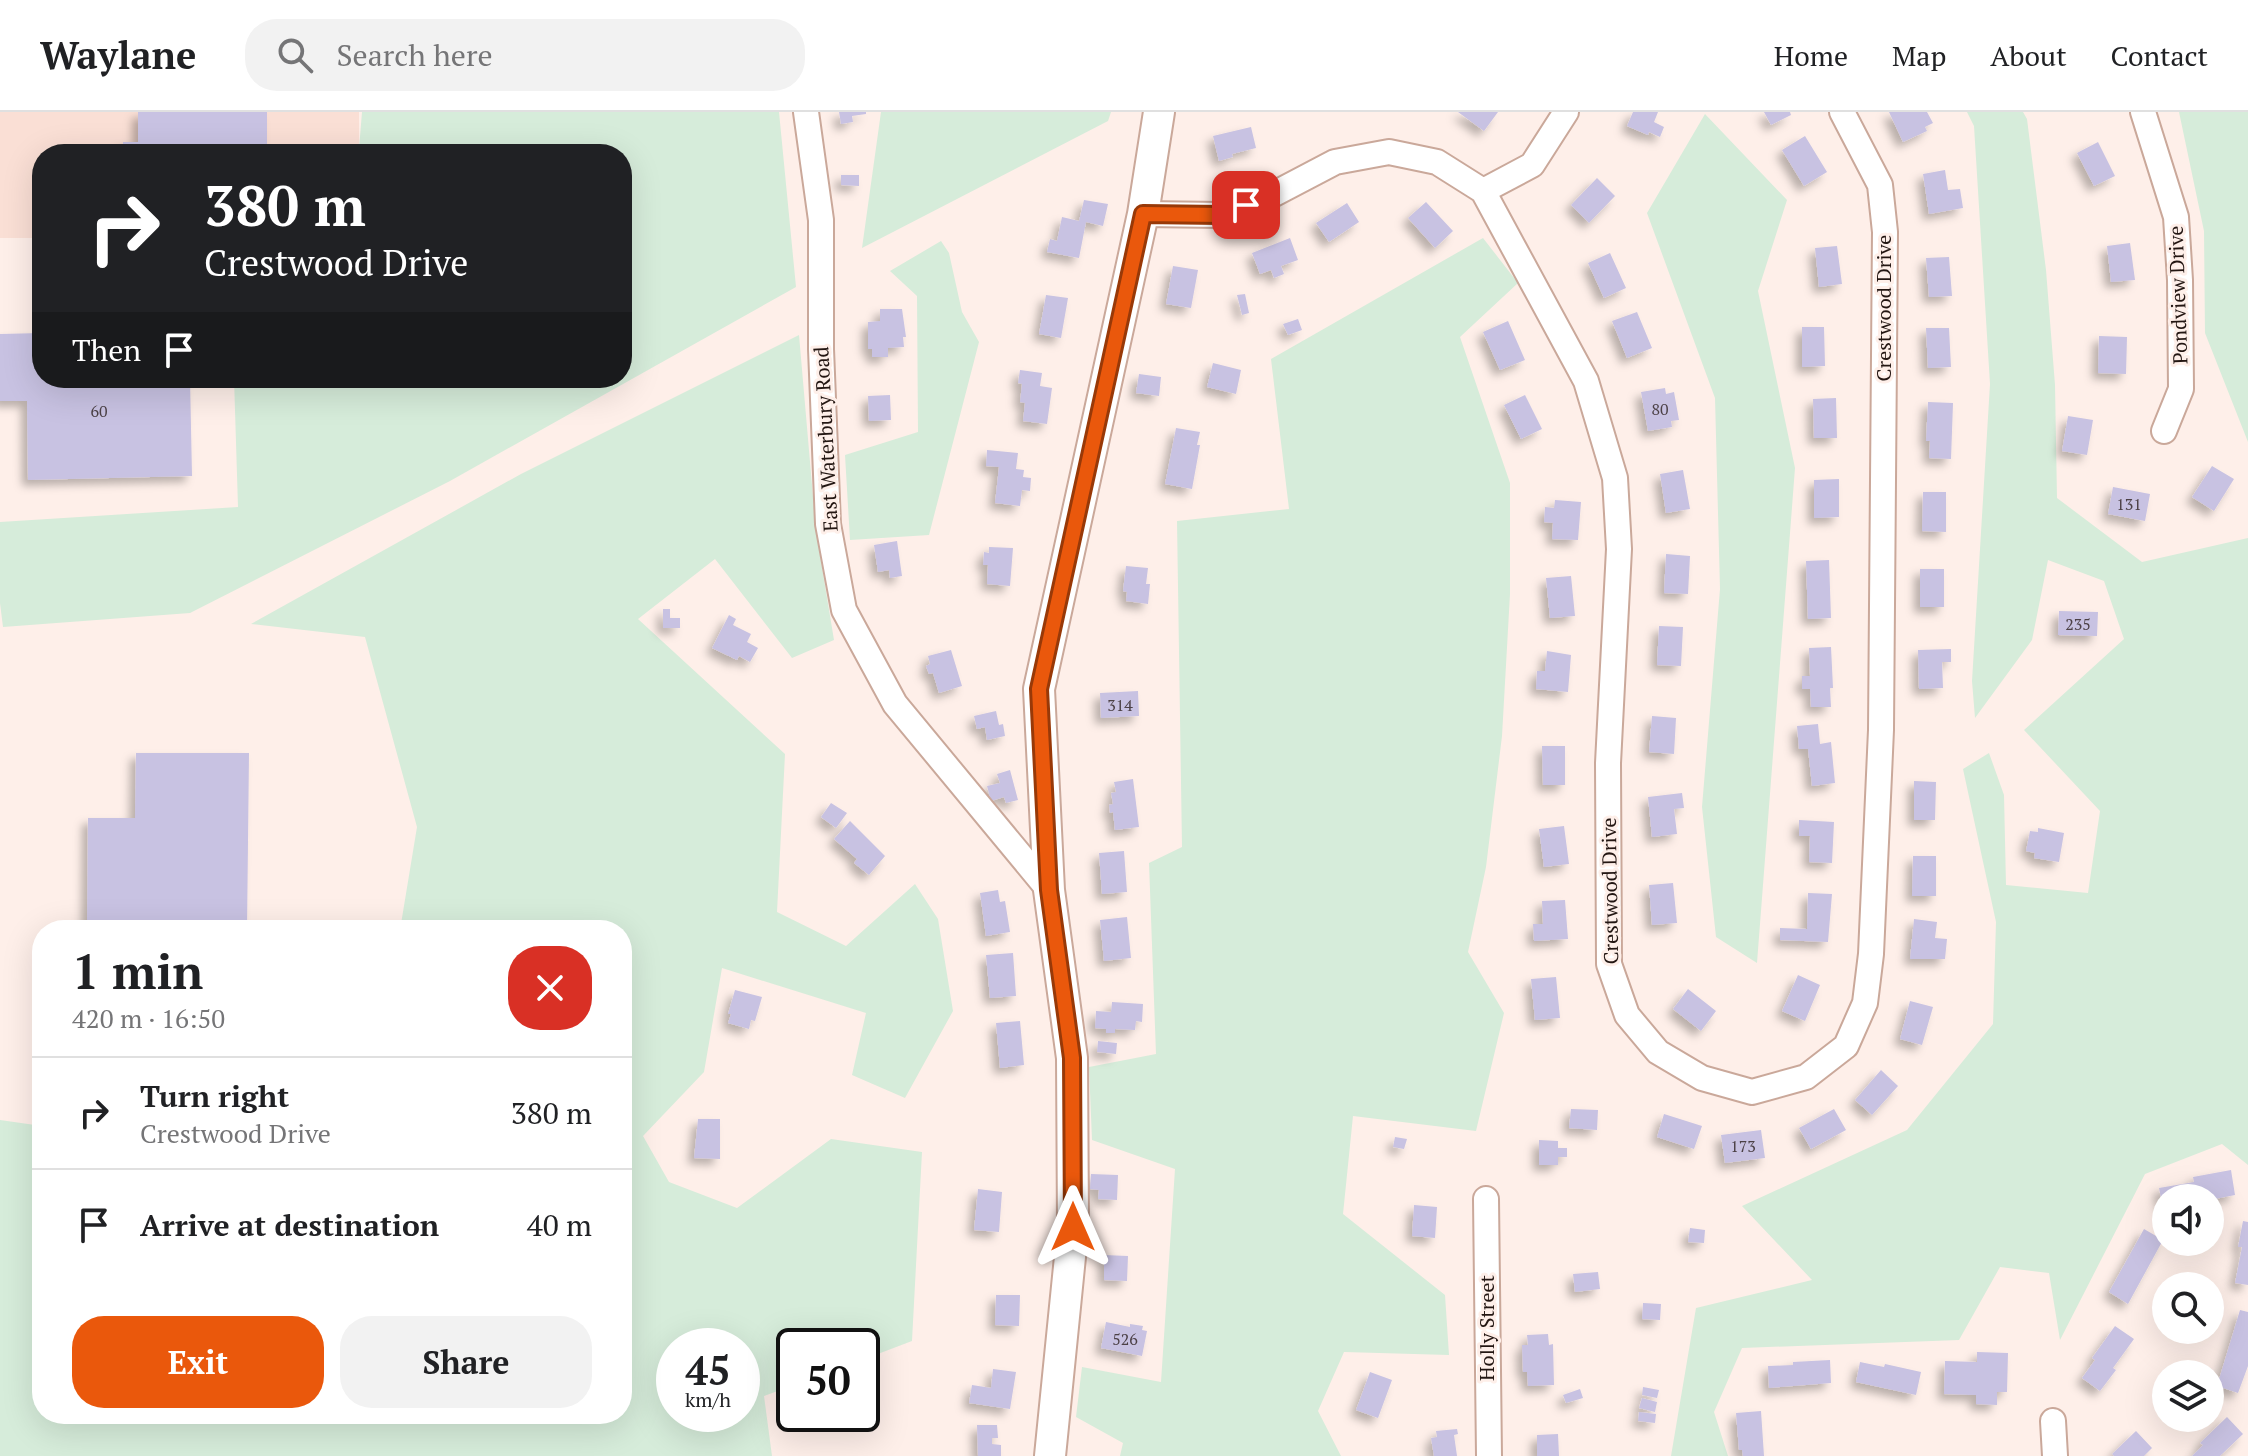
<!DOCTYPE html>
<html lang="en">
<head>
<meta charset="utf-8">
<style>
	body { margin:0; font-family:"PT Serif",serif; background:#f2f2f2; color:#202124; height:100vh; display:flex; flex-direction:column; font-size:30px; white-space:nowrap }
	* { box-sizing:border-box; margin:0 }
	p { font-size:26px; color:#757577 }
	.icon { flex:none; width:44px; height:44px; fill:none; stroke:currentColor; stroke-width:2; stroke-linecap:round; stroke-linejoin:round }
	.map { position:relative; flex:1; overflow:hidden }
	.sheet { position:absolute; left:32px; top:808px; width:600px; height:504px; display:flex; flex-direction:column; background:#fff; border-radius:32px; box-shadow:0 8px 32px #0002 }
	.sheet>* { flex:none }
	.top-card { position:absolute; left:32px; top:32px; width:600px; height:244px; border-radius:32px; box-shadow:0 8px 32px #0002; background:#202124; color:#fff; overflow:hidden }
	.tools { position:absolute; left:2152px; top:1072px; display:grid; gap:16px }
	.tools a { display:grid; place-items:center; width:72px; height:72px; border-radius:50%; background:#fff; box-shadow:0 8px 32px #0002; font-size:40px }
	.speed { position:absolute; left:656px; top:1216px; display:flex; gap:16px; font-size:40px; font-weight:700; text-align:center }
	.speed>* { display:grid; place-content:center; width:104px; height:104px; border-radius:50%; background:#fff; box-shadow:0 8px 32px #0002; line-height:1 }
	.speed small { font-size:20px; font-weight:400 }
	.speed .limit { border:4px solid #111; border-radius:12px; background:#fff; color:#111 }
	.pin { position:absolute; display:grid; place-items:center; width:68px; height:68px; color:#fff; margin:-34px; border-radius:16px; box-shadow:0 4px 12px #0006 }
	.me { position:absolute; width:88px; margin:-44px; rotate:0deg; stroke-linejoin:round; filter:drop-shadow(0 0 6px #0008) }
	.turn { display:flex; align-items:center; gap:28px; height:168px; padding:0 40px; font-size:36px }
	.turn .icon { width:104px; height:104px; stroke-width:2.5 }
	.turn b { display:block; font-size:56px; line-height:68px }
	.then { display:flex; align-items:center; height:76px; padding:0 40px; background:#0003; gap:16px; font-size:30px }
	.round { display:grid; place-items:center; flex:none; width:84px; height:84px; border-radius:32px; background:#f2f2f2 }
	.overview { display:flex; align-items:center; justify-content:space-between; height:136px; padding:0 40px }
	h1 { font-size:48px; font-weight:600; line-height:60px }
	.action { display:flex; gap:16px; margin-top:auto; padding:16px 40px }
	.action a { flex:1; height:92px; border-radius:32px; background:#ea580c; color:#fff; font-size:32px; font-weight:600; line-height:92px; text-align:center }
	.action a+a { background:#f2f2f2; color:#202124 }
	ul { padding:0; list-style:none }
	li { display:flex; align-items:center; gap:24px; height:112px; padding:0 40px; border-top:2px solid #e0e0e0 }
	li div { flex:1 }
	li b { display:block; font-size:30px }
	li em { font-style:normal }
	header { display:flex; align-items:center; gap:48px; box-sizing:border-box; height:112px; padding:0 40px; background:#fff; border-bottom:2px solid #e0e0e0 }
	header strong { font-size:38px }
	nav { display:flex; gap:44px; margin-inline-start:auto; font-size:28px }
	.search { width:560px; height:72px; background:#f2f2f2; display:flex; align-items:center; gap:20px; box-sizing:border-box; padding:0 28px; border-radius:32px; color:#757577; font-size:30px }
	.map>svg:first-child { display:block }
	.built { fill:#fadfd5 }
	.green { fill:#d6ecda; fill-rule:evenodd }
	.building { fill:#c8c2e2; filter:url(#shadow) }
	.lines { fill:none; stroke-linecap:round; stroke-linejoin:round }
	.minor-casing { stroke:#caa89a; stroke-width:28 }
	.major-casing { stroke:#caa89a; stroke-width:34 }
	.minor { stroke:#fff; stroke-width:24 }
	.major { stroke:#fff; stroke-width:30 }
	.route-casing { stroke:#983908; stroke-width:20 }
	.route { stroke:#ea580c; stroke-width:14 }
	.labels { text-anchor:middle; stroke-width:6; stroke-linejoin:round; paint-order:stroke }
	.number-label { font-size:16px; fill:#4c4146 }
	.street-label { font-size:20px; fill:#231612; stroke:#feefe9 }
</style>
</head>
<body>
<header>
<strong>Waylane</strong>
<div class="search"><svg class="icon" aria-label="search" viewBox="0 0 24 24"><circle cx="10" cy="10" r="6"/><path d="M15 15l6 6"/></svg>Search here</div>
<nav><a>Home</a><a>Map</a><a>About</a><a>Contact</a></nav>
</header>
<div class="map">
<svg width="2248" height="1344" viewBox="0 0 2248 1344">
	<defs>
		<filter id="shadow"><feDropShadow dx="-6" dy="6" stdDeviation="4" flood-color="#0004"/></filter>
	</defs>
	<rect width="100%" height="100%" fill="#feefe9"/>
	<path class="built" d="M0,0H359V37L355,42H42V126H0Z"/>
	<path class="green" d="M362,0H779L796,175L450,369L190,501L3,515L0,491V410L238,395L234,266H622V42H355L359,37Z
		M881,0H1111L1108,9L862,136Z
		M1967,0H2023L2027,7L2046,158L2055,273L2057,386L2142,450L2248,426V1053L2222,1032L2145,1062L2060,1228L2049,1161L2000,1155L1959,1228L1742,1236L1714,1300L1728,1344H1671L1696,1196L1812,1168L1742,1094L1907,1018L1993,912L1996,810L1963,657L1989,641L2004,683L2006,773L2088,781L2100,699L2024,618L2124,527L2104,469L2048,448L2032,528L1975,606L1972,569L1990,272L1974,14Z
		M2179,0H2248V330L2205,221L2204,119Z
		M1705,2L1787,88L1758,179L1795,356L1757,851L1716,825L1702,695L1720,477L1715,286L1647,101Z
		M1483,126L1518,171L1460,225L1510,371V482L1502,624L1486,755L1468,840L1504,901L1476,1019L1353,1004L1343,1102L1445,1183L1449,1243L1344,1240L1318,1299L1341,1344H1120L1123,1331L1076,1305L1082,1255L1161,1270L1175,1057L1092,1028L1089,955L1156,942L1149,751L1182,735L1177,409L1289,397L1271,247Z
		M941,129L949,141L962,200L979,230L929,423L850,428L845,343L918,320L917,184L890,159Z
		M799,223L816,419L834,528L792,546L715,447L638,507L785,642L777,800L846,834L915,772L938,807L953,899L905,986L852,963L866,901L722,856L704,960L643,1024L669,1070L737,1096L831,1027L922,1040L912,1229L862,1248V1234H794V1273L764,1284L772,1344H0V1008L42,1014V1302H622V818H400L417,715L365,525L251,512L521,362ZM674,1234H742V1302H674Z"/>
	<path class="building" d="M138,0H267V42H123V30H138Z
		M839,0H866V2L852,4L853,10L841,12Z
		M1458,0H1498L1484,19Z
		M1633,0H1658L1654,10L1664,15L1660,25L1649,20L1648,23L1627,14Z
		M1764,0H1790L1791,3L1771,13Z
		M1889,0H1927L1933,11L1925,15L1927,19L1903,30Z
		M1251,15L1256,36L1232,42L1233,45L1219,49L1213,24Z
		M1805,24L1827,60L1804,74L1782,38Z
		M2098,30L2115,64L2094,74L2077,41Z
		M1945,58L1948,78L1960,77L1963,96L1929,102L1923,62Z
		M841,63H859V74L841,73Z
		M1597,66L1615,84L1589,111L1571,93Z
		M1084,88L1108,92L1103,114L1086,110L1079,146L1047,140L1050,127L1057,129L1062,105L1079,109Z
		M1426,90L1453,119L1435,136L1408,106Z
		M1347,91L1359,110L1329,130L1316,111Z
		M1290,126L1298,148L1281,154L1284,162L1274,166L1271,158L1260,162L1252,141Z
		M2130,131L2135,168L2111,170L2107,134Z
		M1837,134L1842,172L1819,175L1815,136Z
		M1610,141L1626,176L1604,186L1588,151Z
		M1949,145L1952,184L1929,185L1926,146Z
		M1173,154L1198,158L1191,196L1166,192Z
		M1245,182L1249,201L1242,203L1237,183Z
		M1046,183L1068,186L1061,226L1039,222Z
		M880,197H902L906,225H903L904,235L888,236V245H872V237H868V210L880,209Z
		M1637,200L1652,236L1627,246L1612,209Z
		M1298,207L1302,218L1288,223L1283,212Z
		M1508,209L1525,248L1500,258L1483,220Z
		M1802,215H1824L1825,254L1802,255Z
		M1926,216H1949L1951,255L1928,256Z
		M42,221V266H190L192,364L28,368L27,289H0V222Z
		M2099,224L2127,225L2126,262L2098,261Z
		M1213,251L1241,258L1236,282L1207,275Z
		M1020,258L1042,261L1040,274L1052,276L1047,312L1023,309L1025,291L1020,290L1022,272L1018,271Z
		M1139,262L1161,265L1159,284L1136,281Z
		M1665,276L1666,282L1674,280L1679,308L1671,309L1672,315L1648,319L1641,280Z
		M890,283L891,308L869,309L868,284Z
		M1525,283L1542,317L1521,327L1504,293Z
		M1836,286L1837,326H1814L1813,287Z
		M1928,290L1953,291L1951,347L1929,346L1930,329H1926Z
		M2068,304L2093,308L2087,343L2062,339Z
		M1176,316L1200,320L1197,333H1200L1192,377L1165,372Z
		M987,338L1018,341L1016,357L1024,358L1023,365L1031,366L1030,379L1022,378L1020,394L995,391L999,355L986,354Z
		M2212,354L2234,367L2214,399L2192,385Z
		M1683,358L1690,397L1666,401L1660,362Z
		M1839,367V405L1814,406V368Z
		M2113,375L2150,382L2145,409L2108,402Z
		M1923,380H1946V420L1922,419Z
		M1555,388L1581,390L1578,428L1552,427L1553,411L1544,410L1545,395L1554,396Z
		M897,429L902,464L890,466L889,458L878,460L874,433Z
		M989,435L1013,436L1010,474L987,472L988,453H983L984,440L989,441Z
		M1666,442L1690,444L1688,482L1664,481Z
		M1829,448L1831,506L1808,507L1806,449Z
		M1126,454L1148,456L1146,472H1150L1148,492L1126,489L1127,480L1123,479Z
		M1920,457H1944V495H1920Z
		M1571,464L1575,504L1550,506L1546,466Z
		M663,497H670V506H680V516H663Z
		M2059,499L2098,500L2097,524L2058,523Z
		M729,503L736,507L733,513L751,522L747,530L758,536L750,550L739,544L737,548L712,536Z
		M1659,514L1683,515L1681,554L1657,553Z
		M1831,535L1833,576H1830L1831,595H1811L1810,577H1802V564H1810L1809,536Z
		M1951,537V550H1942L1943,576L1919,577L1918,538Z
		M951,538L962,574L939,581L933,561L929,562L926,554L930,552L928,544Z
		M1547,539L1571,543L1568,580L1536,577L1537,559H1545Z
		M1138,579L1139,604L1101,606L1100,581Z
		M996,599L999,613L1003,612L1005,624L987,628L985,615L977,617L974,604Z
		M1652,604L1676,606L1674,642L1649,640Z
		M1818,612L1820,632L1831,630L1835,671L1812,674L1808,637H1799L1797,614Z
		M1542,634H1565V673H1543Z
		M136,641H249L247,818H87L88,706H135Z
		M1010,658L1018,688L1006,691L1004,685L991,689L987,674L1000,671L997,662Z
		M1133,667L1139,715L1115,718L1113,700L1110,701L1109,693L1113,692L1111,681L1116,680L1114,670Z
		M1914,669L1936,670L1935,708H1914Z
		M1682,681L1684,696L1674,697L1677,722L1652,725L1648,685Z
		M831,691L847,701L836,716L821,705Z
		M1799,708L1834,710L1832,751L1809,750L1810,724H1799Z
		M850,709L885,744L869,763L854,751L857,747L834,727Z
		M1564,714L1569,752L1544,755L1539,717Z
		M2038,716L2064,721L2059,750L2034,746L2035,741L2026,739L2030,719L2038,720Z
		M1124,739L1127,780L1102,782L1099,741Z
		M1913,744H1936V784H1912Z
		M1673,771L1677,811L1652,813L1649,773Z
		M998,778L1000,790L1005,789L1010,820L986,824L980,781Z
		M1808,781L1832,782L1828,830L1780,828V816L1807,817Z
		M1565,788L1568,827L1534,829L1533,812H1543L1542,789Z
		M1127,805L1131,846L1104,849L1100,808Z
		M1914,807L1937,810L1935,826L1947,827L1945,847H1910Z
		M1013,841L1016,884L990,886L986,843Z
		M1798,863L1820,873L1805,909L1782,899Z
		M1556,865L1560,906L1535,908L1531,867Z
		M1688,877L1716,899L1701,919L1673,897Z
		M735,878L762,885L755,909L751,908L749,917L728,911L731,902H728Z
		M1910,889L1933,895L1922,933L1900,927Z
		M1112,890L1143,892L1142,910L1136,909L1135,918L1115,917V921H1106V917L1095,916L1096,899L1111,900Z
		M1020,909L1024,953L1000,956L996,911Z
		M1098,929L1117,931L1116,942L1097,940Z
		M1881,958L1898,974L1872,1003L1855,988Z
		M1571,997L1598,998L1597,1018L1569,1016Z
		M1834,997L1846,1018L1811,1037L1799,1016Z
		M1664,1002L1702,1014L1694,1037L1657,1025Z
		M698,1007H720V1047L694,1046Z
		M1761,1018L1765,1046L1725,1051L1721,1023Z
		M1395,1025L1407,1027L1404,1037L1393,1035Z
		M1539,1028L1558,1029V1036H1567V1045H1558V1053H1539Z
		M2231,1058L2235,1083L2210,1088L2166,1086V1096H2163L2159,1076L2194,1070L2193,1065Z
		M1091,1062L1118,1063L1117,1088L1098,1087L1099,1078L1090,1077Z
		M978,1077L1002,1080L999,1120L974,1118Z
		M1414,1093L1437,1095L1435,1126L1412,1124Z
		M2243,1109L2248,1110V1173L2235,1171L2242,1135H2238Z
		M1690,1116L1705,1118L1704,1131L1688,1130Z
		M2144,1117L2163,1128L2128,1192L2109,1180Z
		M1104,1143L1128,1144L1127,1169L1104,1168Z
		M1598,1160L1600,1177L1575,1180L1573,1162Z
		M996,1183H1020L1019,1214L995,1213Z
		M1643,1191L1661,1192L1660,1208L1642,1207Z
		M2240,1198L2248,1200V1254L2238,1281L2217,1274Z
		M1106,1210L1130,1215V1212L1143,1214L1142,1218L1147,1219L1142,1244L1101,1236Z
		M2115,1214L2134,1227L2113,1256L2116,1258L2100,1279L2082,1266L2095,1248L2092,1246Z
		M1548,1222L1549,1233L1553,1232L1554,1273L1528,1274L1527,1260H1523L1522,1233H1528L1527,1223Z
		M1977,1240L2008,1241L2007,1280H1997V1293L1976,1292V1283L1944,1282L1945,1249L1977,1250Z
		M1830,1248L1831,1271L1769,1276L1768,1254L1793,1253V1250Z
		M1860,1250L1884,1255L1885,1252L1921,1260L1916,1283L1856,1270Z
		M993,1257L1016,1260L1010,1297L969,1291L972,1273L991,1276Z
		M1370,1260L1392,1268L1378,1306L1356,1298Z
		M1643,1275L1659,1278L1657,1286L1642,1283Z
		M1580,1277L1583,1286L1566,1291L1563,1283Z
		M1642,1286L1657,1290L1655,1300L1639,1296Z
		M1761,1299L1764,1344H1743L1742,1338H1739L1736,1301Z
		M1639,1300L1656,1302L1655,1311L1638,1309Z
		M2227,1305L2243,1322L2220,1344H2192L2203,1333L2200,1331Z
		M977,1313H997L998,1326H992V1332L1001,1333V1344H978Z
		M1457,1317L1458,1322L1454,1323L1457,1344H1434L1431,1326L1437,1325L1436,1319Z
		M2136,1319L2152,1336L2144,1344H2114L2112,1342Z
		M1558,1322L1559,1344H1537V1323Z"/>
	<g class="lines">
		<g class="minor-casing">
			<path id="minor" d="M806,0L821,108V237L828,412L844,498L895,592L1049,778
				M2143,0L2176,105L2180,168L2181,277L2164,319
				M1483,79L1532,53L1566,0
				M1143,102L1221,103L1272,83L1335,50L1389,40L1437,50L1483,79L1586,269L1615,366L1619,437L1608,651L1609,852L1627,903L1658,940L1702,966L1752,980L1806,965L1846,934L1865,891L1871,842L1881,618L1885,120L1880,73L1842,0
				M1486,1087L1489,1344
				M2053,1309L2055,1344"/>
		</g>
		<g class="major-casing">
			<path id="major" d="M1050,1344L1073,1115L1072,946L1049,778L1039,577L1143,102L1159,0"/>
		</g>
		<use href="#minor" class="minor"/>
		<use href="#major" class="major"/>
	</g>
	<g class="lines">
		<g class="route-casing">
			<path id="route" d="M1073,1115L1072,946L1049,778L1039,577L1143,102L1221,103L1246,93"/>
		</g>
		<use href="#route" class="route"/>
	</g>
	<g class="labels">
		<g class="number-label">
			<text x="1660" y="303">80</text>
			<text x="99" y="305">60</text>
			<text x="2129" y="398">131</text>
			<text x="2078" y="518">235</text>
			<text x="1120" y="599">314</text>
			<text x="1743" y="1040">173</text>
			<text x="1125" y="1233">526</text>
		</g>
		<g class="street-label">
			<text transform="translate(2178 183) rotate(-92)" y="7">Pondview Drive</text>
			<text transform="translate(1884 196) rotate(-90)" y="7">Crestwood Drive</text>
			<text transform="translate(826 327) rotate(-93)" y="7">East Waterbury Road</text>
			<text transform="translate(1610 779) rotate(-91)" y="7">Crestwood Drive</text>
			<text transform="translate(1487 1216) rotate(-90)" y="7">Holly Street</text>
		</g>
	</g>
</svg>
<div class="tools">
<a><svg class="icon" aria-label="sound" viewBox="0 0 24 24"><path d="M4 9h4l5-4v14l-5-4H4zM17 9q2 3 0 6"/></svg></a>
<a><svg class="icon" aria-label="search" viewBox="0 0 24 24"><circle cx="10" cy="10" r="6"/><path d="M15 15l6 6"/></svg></a>
<a><svg class="icon" aria-label="layers" viewBox="0 0 24 24"><path d="M12 4l9 5-9 5-9-5zM3 14l9 5 9-5"/></svg></a>
</div>
<div class="speed"><div>45<small>km/h</small></div><div class="limit">50</div></div>
<div class="pin" style="left:1246px;top:93px;background:#d93025"><svg class="icon" aria-label="arrive" viewBox="0 0 24 24"><path d="M6 21V4h12l-3 4 3 4H6"/></svg></div>
<svg class="me" style="left:1073px;top:1115px" viewBox="-20 -20 40 40"><path d="M0-17L14 15 0 8-14 15z" fill="#ea580c" stroke="#fff" stroke-width="4"/></svg>
<div class="top-card">
<div class="turn"><svg class="icon" aria-label="right" viewBox="0 0 24 24"><path d="M7 20v-9h11M14 6l5 5-5 5"/></svg><div><b>380 m</b>Crestwood Drive</div></div>
<div class="then">Then<svg class="icon" aria-label="arrive" viewBox="0 0 24 24"><path d="M6 21V4h12l-3 4 3 4H6"/></svg></div>
</div>
<section class="sheet">
<div class="overview"><div><h1>1 min</h1><p>420 m · 16:50</p></div><a class="round" style="background:#d93025;color:#fff"><svg class="icon" aria-label="close" viewBox="0 0 24 24"><path d="M6 6l12 12M18 6L6 18"/></svg></a></div>
<ul>
<li><svg class="icon" aria-label="right" viewBox="0 0 24 24"><path d="M7 20v-9h11M14 6l5 5-5 5"/></svg><div><b>Turn right</b><p>Crestwood Drive</p></div><em>380 m</em></li>
<li><svg class="icon" aria-label="arrive" viewBox="0 0 24 24"><path d="M6 21V4h12l-3 4 3 4H6"/></svg><div><b>Arrive at destination</b></div><em>40 m</em></li>
</ul>
<div class="action"><a>Exit</a><a>Share</a></div>
</section>
</div>
</body>
</html>
